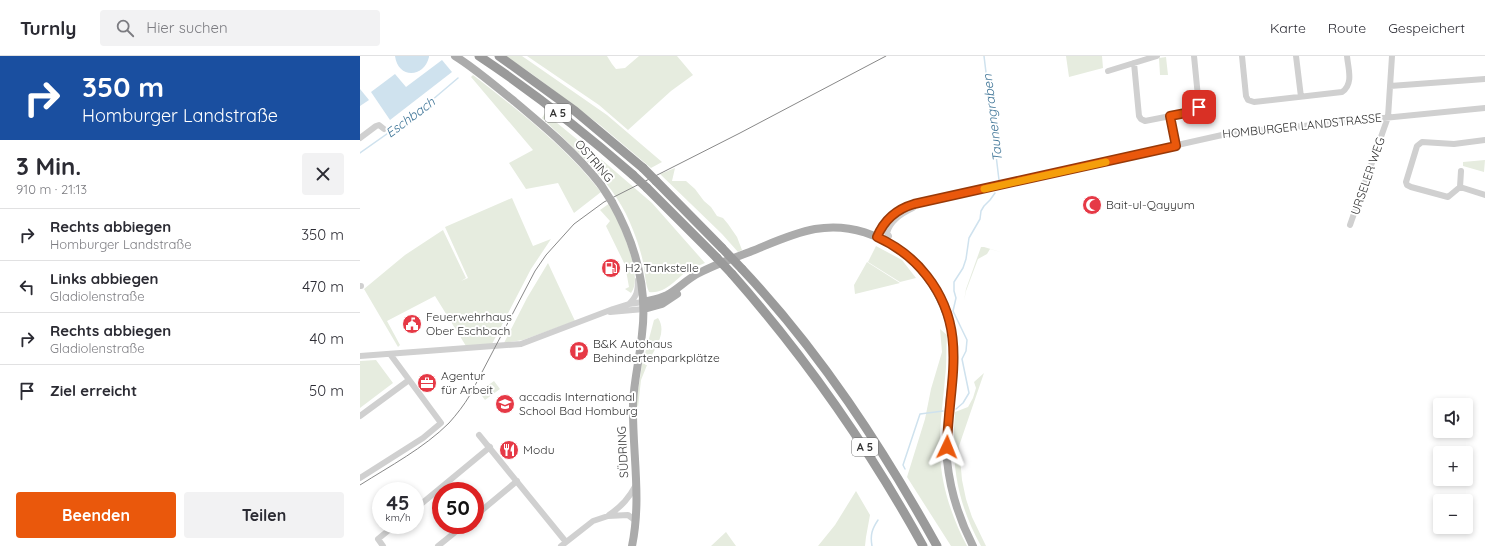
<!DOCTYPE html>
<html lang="de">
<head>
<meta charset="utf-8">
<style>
	body { margin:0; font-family:Quicksand,sans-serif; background:#f2f2f3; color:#2b2b33; height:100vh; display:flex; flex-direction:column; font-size:15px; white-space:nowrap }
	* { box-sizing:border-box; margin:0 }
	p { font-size:13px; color:#7c7c81 }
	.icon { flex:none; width:22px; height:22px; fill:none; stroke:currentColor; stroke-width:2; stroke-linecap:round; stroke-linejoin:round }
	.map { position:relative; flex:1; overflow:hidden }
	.side { display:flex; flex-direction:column; background:#fff; width:360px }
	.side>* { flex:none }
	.guide { background:#1a4fa0; color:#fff; overflow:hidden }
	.tools { position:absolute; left:1073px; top:342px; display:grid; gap:8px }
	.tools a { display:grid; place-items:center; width:40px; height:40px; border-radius:4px; background:#fff; box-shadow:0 2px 6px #0003; font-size:20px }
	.speed { position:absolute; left:12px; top:426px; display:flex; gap:8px; font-size:20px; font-weight:700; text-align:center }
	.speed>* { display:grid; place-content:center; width:52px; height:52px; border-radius:50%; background:#fff; box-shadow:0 2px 6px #0003; line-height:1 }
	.speed small { font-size:10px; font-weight:400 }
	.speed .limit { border:6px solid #d22; background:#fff; color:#111 }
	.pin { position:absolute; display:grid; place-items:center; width:34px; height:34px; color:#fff; margin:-17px; border-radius:8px; box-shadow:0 2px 6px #0006 }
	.me { position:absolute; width:44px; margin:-22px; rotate:2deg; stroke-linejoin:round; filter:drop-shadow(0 0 3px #0008) }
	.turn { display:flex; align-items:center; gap:14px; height:84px; padding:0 16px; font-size:18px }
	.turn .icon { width:52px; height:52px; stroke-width:2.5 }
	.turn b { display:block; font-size:28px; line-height:34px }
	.round { display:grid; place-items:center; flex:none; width:42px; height:42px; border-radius:4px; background:#f2f2f3 }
	.overview { display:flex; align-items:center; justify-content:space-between; height:68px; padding:0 16px }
	h1 { font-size:24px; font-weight:700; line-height:30px }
	.button { display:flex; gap:8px; margin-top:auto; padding:8px 16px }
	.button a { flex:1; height:46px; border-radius:4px; background:#ea580c; color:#fff; font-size:16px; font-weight:700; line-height:46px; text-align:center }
	.button a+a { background:#f2f2f3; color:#2b2b33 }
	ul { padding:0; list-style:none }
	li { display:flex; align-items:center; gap:12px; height:52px; padding:0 16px; border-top:1px solid #e1e1e2 }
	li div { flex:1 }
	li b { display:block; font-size:15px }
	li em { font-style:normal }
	header { display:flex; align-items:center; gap:24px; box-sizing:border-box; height:56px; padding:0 20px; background:#fff; border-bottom:1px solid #e1e1e2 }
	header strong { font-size:19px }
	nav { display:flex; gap:22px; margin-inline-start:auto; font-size:14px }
	.search { width:280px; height:36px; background:#f2f2f3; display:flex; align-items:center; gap:10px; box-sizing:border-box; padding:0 14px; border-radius:4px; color:#7c7c81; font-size:15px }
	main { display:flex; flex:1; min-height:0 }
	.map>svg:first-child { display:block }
	.green { fill:#e6ecdf }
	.water { fill:#cfe2ee }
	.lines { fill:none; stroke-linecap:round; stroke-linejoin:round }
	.stream { stroke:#cfe2ee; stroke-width:1.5 }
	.minor { stroke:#d0d0d0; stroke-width:6 }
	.major { stroke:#ababab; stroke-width:8 }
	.highway { stroke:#9a9a9a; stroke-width:9 }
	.tram { stroke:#888; stroke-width:1 }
	.major-bridge { stroke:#ababab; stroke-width:8 }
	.highway-bridge { stroke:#9a9a9a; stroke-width:9 }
	.route-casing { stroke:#983908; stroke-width:10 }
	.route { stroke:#ea580c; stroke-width:7 }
	.slow { stroke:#f59e0b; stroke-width:7 }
	.labels { text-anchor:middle; stroke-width:4; stroke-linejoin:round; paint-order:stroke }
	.shield { fill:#fff; stroke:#707070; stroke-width:1 }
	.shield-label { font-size:11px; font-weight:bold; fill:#333 }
	.street-label { font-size:12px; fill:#333; stroke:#fff }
	.poi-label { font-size:12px; fill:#333; stroke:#fff; text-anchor:start }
	.water-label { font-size:13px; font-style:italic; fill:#3f7597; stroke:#fff }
</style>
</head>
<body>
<header>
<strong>Turnly</strong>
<div class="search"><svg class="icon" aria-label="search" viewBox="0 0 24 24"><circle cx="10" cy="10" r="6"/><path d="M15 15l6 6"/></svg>Hier suchen</div>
<nav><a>Karte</a><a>Route</a><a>Gespeichert</a></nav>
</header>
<main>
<section class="side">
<div class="guide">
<div class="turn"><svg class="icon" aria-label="right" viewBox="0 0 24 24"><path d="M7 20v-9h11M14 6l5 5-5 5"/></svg><div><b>350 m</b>Homburger Landstraße</div></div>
</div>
<div class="overview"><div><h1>3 Min.</h1><p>910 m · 21:13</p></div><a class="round"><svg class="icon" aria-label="close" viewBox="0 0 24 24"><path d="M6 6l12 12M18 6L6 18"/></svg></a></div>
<ul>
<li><svg class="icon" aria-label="right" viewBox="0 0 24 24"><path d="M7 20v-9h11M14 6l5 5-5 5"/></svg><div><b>Rechts abbiegen</b><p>Homburger Landstraße</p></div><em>350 m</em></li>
<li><svg class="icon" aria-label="left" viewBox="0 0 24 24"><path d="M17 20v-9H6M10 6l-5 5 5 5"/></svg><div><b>Links abbiegen</b><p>Gladiolenstraße</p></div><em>470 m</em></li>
<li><svg class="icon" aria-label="right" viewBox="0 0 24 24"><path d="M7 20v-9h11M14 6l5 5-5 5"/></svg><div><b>Rechts abbiegen</b><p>Gladiolenstraße</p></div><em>40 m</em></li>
<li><svg class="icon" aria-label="arrive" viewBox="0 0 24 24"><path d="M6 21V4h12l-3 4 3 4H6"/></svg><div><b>Ziel erreicht</b></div><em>50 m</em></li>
</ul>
<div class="button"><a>Beenden</a><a>Teilen</a></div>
</section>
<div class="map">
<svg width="1125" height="490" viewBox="0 0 1125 490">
	<rect width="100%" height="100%" fill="#fff"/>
	<path class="green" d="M145,0H162L247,59L302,106L291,112L240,69L172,18Z
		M167,0H247L252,8L256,13L265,12L279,0H317L333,19L311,35L268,74L239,49Z
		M706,0H742L743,12L709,21Z
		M806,1L808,19H800L799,2Z
		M113,19C159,55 205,90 241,136L214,157L198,127L166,133L149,107L173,94L111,21Z
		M185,57L242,104L292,147L345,207C340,209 335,211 330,213C316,222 307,238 289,236C285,227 285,216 283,206C281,196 277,184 273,174C257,129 216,94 182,62Z
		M1125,104L1124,116L1103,110V106Z
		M315,112L312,125H326L335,133L344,145L351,151L357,160L363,162L368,168L377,181L382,194L378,196L362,178L300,118Z
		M152,142L173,190L191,183L171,213L132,288L106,290L75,240L27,265L40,289L38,291L4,233L45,199L83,174L106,222L101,225L108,222L85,171Z
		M250,147C258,165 285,220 271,237L265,233L269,231L265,209L246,170L250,165L240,154Z
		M516,190L542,204L556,222L540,226L508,206Z
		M621,191H624L644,197L630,193L627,198L618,203L606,235L604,245L606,233Z
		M507,206L540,227L495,238L494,229Z
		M188,207L215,265L163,284L144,287L167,242Z
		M298,262C308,276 294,296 285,309H287L281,324L278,351L276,347L282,309L294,264Z
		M580,273L587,279C586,293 587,308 585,322C583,347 579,372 580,397C581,429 592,462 607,490H591L547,421L565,363L571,333L582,296Z
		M16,304L33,327L0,352V305Z
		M624,317L599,390L602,424L606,443L612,461L626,490H621C596,445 591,406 595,356L608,351L613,342L616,332L614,326Z
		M134,325L140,333L125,344L119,336Z
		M496,435L510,459L506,481L505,490H458L475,469Z
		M366,476L376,490H351Z"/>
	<path class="water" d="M35,0H69V1C64,22 38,23 35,0Z
		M82,4L92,16L30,64L11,36L35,18L46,31Z
		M0,33L9,44L0,50Z"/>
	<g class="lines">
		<path class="stream" d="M624,0L639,124
			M0,97L58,56L98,22
			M596,353L603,347L609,337L602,303L606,295L607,284L593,255L596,242L594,235V226L603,212L606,203L609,182L620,163L621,155L624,150L630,144L635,137
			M545,413L543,409L560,358L583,355
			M512,490C510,479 512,473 518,464"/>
		<path class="minor" d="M882,0L886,40L888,44L894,46L982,36C994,28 988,12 987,0
			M936,0L941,41
			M774,7L779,60L781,63L785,65L836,55L839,51L834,0
			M748,15L797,0
			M1030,30L1125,23
			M810,60L816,90
			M0,82L16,70L19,69L24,73
			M1125,84L1094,88L1062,86L1057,90L1046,126L1047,129L1051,131L1088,141L1100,131L1125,139
			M1100,131L1101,115
			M990,169L1028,61L1032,0
			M529,180L527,177C530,164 542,157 553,152
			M517,181C524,164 537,153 554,148L871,77L1125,52
			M0,230H1
			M269,248C277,240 278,235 278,224
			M250,256L284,253
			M0,300L161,288L253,253L269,248L283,246
			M0,360L49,324
			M119,379L206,486
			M0,422L63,382L81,367L30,298
			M55,453L130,391
			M249,459C262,450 269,442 276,429
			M115,460L157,425
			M23,490L18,483L35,469
			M78,490L104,469
			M201,490L233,465L248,460L268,459L276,465"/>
		<path class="major" d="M95,0C116,13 135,30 154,45C185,71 216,97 241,129
			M252,146C275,187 288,231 282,278C280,301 274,324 273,347C272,395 282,442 272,490
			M283,246C291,244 299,243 307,239C318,233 327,223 339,217C356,208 374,202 392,195C412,187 433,177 455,173C524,161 586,220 593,286C595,304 592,323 590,340C588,361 586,382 587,404C590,434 599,463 613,490
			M284,253L302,248L317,238"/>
		<path class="highway" d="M119,0C173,36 224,76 273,119
			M139,0L215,55L283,112
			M296,125L362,192
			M287,132L357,202
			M382,213C460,296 522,391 577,490
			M372,218C446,302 509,392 563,490"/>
		<path class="tram" d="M0,429C30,410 64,392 89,367C97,358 104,349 110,339L175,215L186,199L214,168L244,146L380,77L526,0"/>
		<path class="major-bridge" d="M241,129L252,146"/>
		<path class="highway-bridge" d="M283,112L296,125
			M273,119L287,132
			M362,192L382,213
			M357,202L372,218"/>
	</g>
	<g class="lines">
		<g class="route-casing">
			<path id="route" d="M587,391C588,329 610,275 567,220C554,203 537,190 517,181C524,164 537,153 554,148L816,90L810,60L836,55L839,51"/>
		</g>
		<use href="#route" class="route"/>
		<path class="slow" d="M624,133L746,106"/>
	</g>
	<defs>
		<g id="mosque-disc" transform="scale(1)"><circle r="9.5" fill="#e63946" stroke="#fff"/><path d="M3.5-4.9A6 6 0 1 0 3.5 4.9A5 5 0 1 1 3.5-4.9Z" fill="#fff"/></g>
		<g id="fuel-disc" transform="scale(1)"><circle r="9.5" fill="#e63946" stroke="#fff"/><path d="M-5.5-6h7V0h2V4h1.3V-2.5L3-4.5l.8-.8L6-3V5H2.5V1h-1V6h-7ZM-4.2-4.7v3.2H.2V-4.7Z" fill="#fff"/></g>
		<g id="civic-disc" transform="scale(1)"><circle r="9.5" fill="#e63946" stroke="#fff"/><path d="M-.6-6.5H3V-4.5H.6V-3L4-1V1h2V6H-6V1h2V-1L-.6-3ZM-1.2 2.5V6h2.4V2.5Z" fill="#fff"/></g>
		<g id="parking-disc" transform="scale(1)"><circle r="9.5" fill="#e63946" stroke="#fff"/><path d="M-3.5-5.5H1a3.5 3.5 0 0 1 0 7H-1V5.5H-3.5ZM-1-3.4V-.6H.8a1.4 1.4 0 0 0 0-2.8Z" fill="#fff"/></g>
		<g id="office-disc" transform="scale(1)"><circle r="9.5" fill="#e63946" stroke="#fff"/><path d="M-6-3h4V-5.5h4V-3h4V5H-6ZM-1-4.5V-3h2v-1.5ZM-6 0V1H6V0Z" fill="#fff"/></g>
		<g id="school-disc" transform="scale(1)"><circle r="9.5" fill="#e63946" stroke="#fff"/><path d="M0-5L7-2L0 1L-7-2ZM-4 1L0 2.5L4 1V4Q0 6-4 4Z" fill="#fff"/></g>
		<g id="restaurant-disc" transform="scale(1)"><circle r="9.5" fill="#e63946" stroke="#fff"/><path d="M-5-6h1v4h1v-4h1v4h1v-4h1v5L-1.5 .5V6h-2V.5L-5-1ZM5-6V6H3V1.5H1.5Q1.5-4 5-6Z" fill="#fff"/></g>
	</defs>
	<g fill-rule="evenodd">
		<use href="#mosque-disc" x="732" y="149"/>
		<use href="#fuel-disc" x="251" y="212"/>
		<use href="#civic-disc" x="52" y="268"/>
		<use href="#parking-disc" x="219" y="295"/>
		<use href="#office-disc" x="67" y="327"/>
		<use href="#school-disc" x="145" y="348"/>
		<use href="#restaurant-disc" x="149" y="394"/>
	</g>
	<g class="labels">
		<g class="shield">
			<rect x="185" y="48" width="26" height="18" rx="3"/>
			<rect x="492" y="382" width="26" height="18" rx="3"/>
		</g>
		<g class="shield-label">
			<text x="198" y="61">A 5</text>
			<text x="505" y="395">A 5</text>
		</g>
		<g class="street-label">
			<text transform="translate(942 70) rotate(-6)" y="4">HOMBURGER LANDSTRASSE</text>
			<text transform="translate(234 105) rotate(49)" y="4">OSTRING</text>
			<text transform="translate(1008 120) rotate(-71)" y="4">URSELER WEG</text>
			<text transform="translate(263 396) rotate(-93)" y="4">SÜDRING</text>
		</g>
		<g class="poi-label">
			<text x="746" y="153">Bait-ul-Qayyum</text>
			<text x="265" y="216">H2 Tankstelle</text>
			<text x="66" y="265">Feuerwehrhaus<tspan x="66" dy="14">Ober Eschbach</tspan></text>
			<text x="233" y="292">B&amp;K Autohaus<tspan x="233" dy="14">Behindertenparkplätze</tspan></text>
			<text x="81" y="324">Agentur<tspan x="81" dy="14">für Arbeit</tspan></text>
			<text x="159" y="345">accadis International<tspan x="159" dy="14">School Bad Homburg</tspan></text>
			<text x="163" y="398">Modu</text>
		</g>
		<g class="water-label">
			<text transform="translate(50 61) rotate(-37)" y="5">Eschbach</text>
			<text transform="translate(632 62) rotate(-97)" y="5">Taunengraben</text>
		</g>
	</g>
</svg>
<div class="tools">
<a><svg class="icon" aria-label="sound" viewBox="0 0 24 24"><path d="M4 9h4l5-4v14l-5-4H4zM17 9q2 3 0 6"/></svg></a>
<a>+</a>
<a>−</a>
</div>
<div class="speed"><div>45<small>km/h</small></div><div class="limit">50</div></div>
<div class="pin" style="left:839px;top:51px;background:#d93025"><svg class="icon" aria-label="arrive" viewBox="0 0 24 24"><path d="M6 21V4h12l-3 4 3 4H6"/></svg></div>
<svg class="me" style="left:587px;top:391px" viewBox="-20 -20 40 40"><path d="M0-17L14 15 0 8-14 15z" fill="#ea580c" stroke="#fff" stroke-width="4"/></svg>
</div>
</main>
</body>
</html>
